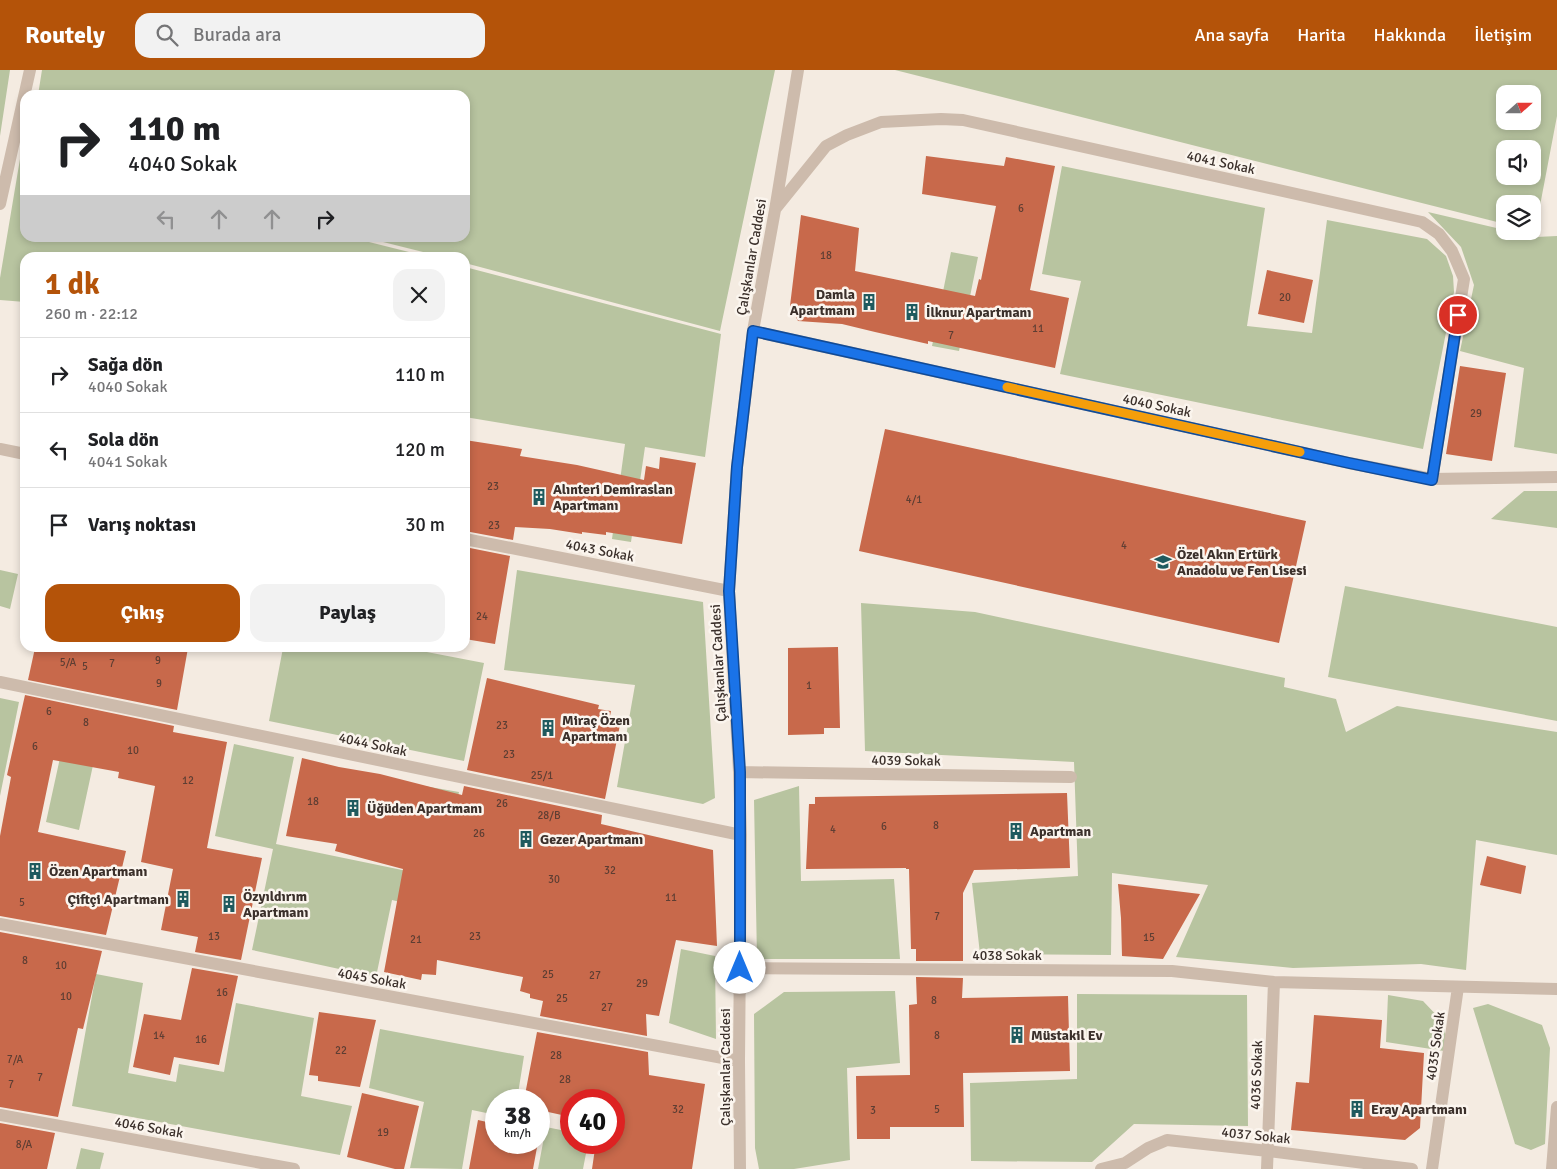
<!DOCTYPE html>
<html lang="tr">
<head>
<meta charset="utf-8">
<style>
	body { margin:0; font-family:Signika,sans-serif; background:#f2f2f2; color:#202124; height:100vh; display:flex; flex-direction:column; font-size:19px; white-space:nowrap }
	* { box-sizing:border-box; margin:0 }
	p { font-size:16px; color:#757577 }
	.icon { flex:none; width:28px; height:28px; fill:none; stroke:currentColor; stroke-width:2; stroke-linecap:round; stroke-linejoin:round }
	.map { position:relative; flex:1; overflow:hidden }
	.sheet { position:absolute; left:20px; top:182px; width:450px; height:400px; display:flex; flex-direction:column; background:#fff; border-radius:15px; box-shadow:0 2px 8px #0003 }
	.sheet>* { flex:none }
	.guide { position:absolute; left:20px; top:20px; width:450px; height:152px; border-radius:15px; box-shadow:0 2px 8px #0003; background:#fff; color:#202124; overflow:hidden }
	.needle { width:32px; rotate:69deg }
	.buttons { position:absolute; left:1496px; top:15px; display:grid; gap:10px }
	.buttons a { display:grid; place-items:center; width:45px; height:45px; border-radius:10px; background:#fff; box-shadow:0 2px 8px #0003; font-size:25px }
	.speed { position:absolute; left:485px; top:1019px; display:flex; gap:10px; font-size:25px; font-weight:700; text-align:center }
	.speed>* { display:grid; place-content:center; width:65px; height:65px; border-radius:50%; background:#fff; box-shadow:0 2px 8px #0003; line-height:1 }
	.speed small { font-size:12px; font-weight:400 }
	.speed .limit { border:8px solid #d22; background:#fff; color:#111 }
	.pin { position:absolute; display:grid; place-items:center; width:42px; height:42px; color:#fff; margin:-21px; border:2px solid #fff; border-radius:50%; box-shadow:0 1px 5px #0007 }
	.me { position:absolute; width:55px; margin:-28px; rotate:0deg; stroke-linejoin:round; filter:drop-shadow(0 0 4px #0008) }
	.turn { display:flex; align-items:center; gap:18px; height:105px; padding:0 25px; font-size:22px }
	.turn .icon { width:65px; height:65px; stroke-width:2.5 }
	.turn b { display:block; font-size:35px; line-height:42px }
	.lanes { display:flex; align-items:center; height:48px; padding:0 25px; background:#0003; justify-content:center; gap:25px; direction:ltr }
	.lanes .off { opacity:.35 }
	.round { display:grid; place-items:center; flex:none; width:52px; height:52px; border-radius:15px; background:#f2f2f2 }
	.head { display:flex; align-items:center; justify-content:space-between; height:85px; padding:0 25px }
	h1 { font-size:30px; font-weight:700; line-height:38px; color:#b45309 }
	.action { display:flex; gap:10px; margin-top:auto; padding:10px 25px }
	.action a { flex:1; height:58px; border-radius:15px; background:#b45309; color:#fff; font-size:20px; font-weight:700; line-height:58px; text-align:center }
	.action a+a { background:#f2f2f2; color:#202124 }
	ul { padding:0; list-style:none }
	li { display:flex; align-items:center; gap:15px; height:75px; padding:0 25px; border-top:1px solid #e0e0e0 }
	li div { flex:1 }
	li b { display:block; font-size:19px }
	li em { font-style:normal }
	header { display:flex; align-items:center; gap:30px; box-sizing:border-box; height:70px; padding:0 25px; background:#b45309; color:#fff }
	header strong { font-size:24px }
	nav { display:flex; gap:28px; margin-inline-start:auto; font-size:18px }
	.search { width:350px; height:45px; background:#f2f2f2; display:flex; align-items:center; gap:12px; box-sizing:border-box; padding:0 18px; border-radius:15px; color:#757577; font-size:19px }
	.map>svg:first-child { display:block }
	.green { fill:#b8c4a0; fill-rule:evenodd }
	.building { fill:#c8694b }
	.lines { fill:none; stroke-linecap:round; stroke-linejoin:round }
	.minor { stroke:#cdbbac; stroke-width:12 }
	.route-casing { stroke:#114b97; stroke-width:12 }
	.route { stroke:#1a73e8; stroke-width:9 }
	.slow { stroke:#f59e0b; stroke-width:9 }
	.labels { text-anchor:middle; stroke-width:5; stroke-linejoin:round; paint-order:stroke }
	.number-label { font-size:11px; fill:#5e3e33 }
	.street-label { font-size:14px; fill:#3b302b; stroke:#fbf5ee }
	.poi-label { font-size:14px; font-weight:bold; fill:#3b302b; stroke:#fbf5ee; text-anchor:start }
</style>
</head>
<body>
<header>
<strong>Routely</strong>
<div class="search"><svg class="icon" aria-label="search" viewBox="0 0 24 24"><circle cx="10" cy="10" r="6"/><path d="M15 15l6 6"/></svg>Burada ara</div>
<nav><a>Ana sayfa</a><a>Harita</a><a>Hakkında</a><a>İletişim</a></nav>
</header>
<div class="map">
<svg width="1557" height="1099" viewBox="0 0 1557 1099">
	<rect width="100%" height="100%" fill="#f4ebe1"/>
	<path class="green" d="M0,0H10L0,66Z
		M42,0H775L720,261L465,193V188L443,187L367,168H465V25H38Z
		M895,0H1557V46L1535,162L1533,161L1532,134H1505V154ZM1505,24H1532V51H1505ZM1505,79H1532V106H1505Z
		M21,83L25,84V168H353L429,187L25,188V232L0,230V208Z
		M1062,96L1265,138L1247,256L1312,263L1327,150L1427,169L1446,186L1453,206L1454,222L1423,379L1060,304L1081,211L1042,204Z
		M1428,142L1505,160V161L1536,167L1557,166V384L1514,377L1524,298L1460,281L1474,215L1461,177Z
		M951,182L978,187L959,281L932,276Z
		M465,197L721,264L705,387L645,377L631,472L612,469L625,374L465,347Z
		M1524,421H1557V458L1491,449Z
		M0,500L18,504L10,539L0,536Z
		M517,500L703,532L715,728L703,734L617,717L635,615L504,600Z
		M1345,516L1557,557V651L1328,607Z
		M861,533L975,542L1285,608L1284,617L1336,629L1346,662L1397,636L1557,662V785L1476,770L1466,900L1421,894L1293,898L1176,887L1208,815L1112,803L1111,885L980,884L972,813L1078,806L1074,692L865,681Z
		M283,578H406L484,593L464,691L269,651Z
		M0,628L19,632L0,726Z
		M70,642L103,649L79,760L46,752Z
		M234,674L294,687L276,774L407,801L424,716L459,722L439,818L400,832L392,830L376,907L252,880L273,779L215,766Z
		M799,716L801,811L894,809L900,889H757L754,730Z
		M681,879L715,886L716,969L669,953Z
		M96,904L143,913L128,1003L176,1012L179,994L224,1002L236,933L314,948L301,1026L352,1036L340,1085L72,1036Z
		M895,921L900,993L847,998L850,1090L794,1099H759L755,1078L754,944L784,922Z
		M1077,924L1247,925L1248,1056L1134,1054L1092,1092L971,1091L970,1013L1077,1009Z
		M1388,925L1423,931L1441,950L1447,968L1444,981L1386,972Z
		M1488,934L1542,955L1550,978L1545,1074L1531,1080L1515,1074L1473,938Z
		M380,959L524,986L517,1030H496V1045L472,1040L462,1099L410,1098L424,1032L369,1018Z
		M546,1057L571,1062V1072L588,1073L583,1099H538Z
		M81,1078L104,1083L100,1099H76Z"/>
	<path class="building" d="M926,86L1004,96L1006,87L1055,96L1030,220L1069,228L1055,298L928,271V274L875,262L842,254L798,251L790,236L801,145L859,158L855,201L975,226L979,209L981,210L996,136L922,124Z
		M1267,200L1313,210L1304,253L1258,244Z
		M1460,296L1506,303L1492,391L1446,384Z
		M885,359L1306,451L1279,573L859,481Z
		M465,370L522,379L520,386L577,395L644,410L646,396L659,399L660,387L696,393L682,474L606,462V465L582,462V464L550,459L515,457L513,470L465,461Z
		M465,477L510,486L495,574L465,569Z
		M838,577L840,658H824V664L788,665V578Z
		M35,578H188L177,640L28,610Z
		M487,608L599,635L598,639L611,641L610,646L621,650L605,729L467,700Z
		M25,625L174,656L173,662L227,672L207,778L262,788L241,890L195,882L198,867L161,860L173,799L141,792L155,716L118,708L119,702L53,690L38,762L126,781L106,865L0,846V766L11,707L7,705Z
		M302,688L339,697L380,704L462,725L464,716L602,745L601,754L713,780L717,876L676,870L659,946L646,944L647,966L540,946L543,931L530,928V924L520,921L523,907L437,890L436,905L422,904L421,910L384,902L403,799L335,781L337,774L286,766Z
		M1067,723L1070,798L974,800L963,823V891H916V879H911L909,799H906V798L806,799L809,734H815V727Z
		M1487,786L1526,796L1521,824L1480,815Z
		M1118,814L1200,824L1163,889L1122,886L1121,848Z
		M0,862L102,881L83,959L78,958L58,1047L0,1037Z
		M192,898L238,906L219,995L174,987L170,1005L133,997L144,944L181,950Z
		M916,907L963,908L962,928L1068,926L1070,1001L963,1003L964,1057H890V1069H857L856,1006L910,1005L909,935L917,934Z
		M319,942L376,950L360,1017L318,1011V1006L309,1005Z
		M1314,945L1382,950L1380,978L1424,983L1420,1058L1405,1070L1291,1060L1296,1012L1309,1013Z
		M537,962L648,982L649,1005L705,1014L692,1099H592L596,1072H614V1030H571V1047L539,1040V1030H524Z
		M362,1023L419,1036L404,1099H395L347,1087Z
		M478,1050L496,1054V1072H538L533,1099H469Z
		M0,1053L55,1063L47,1099H0Z"/>
	<g class="lines">
		<path class="minor" d="M0,134L30,0
			M776,138L826,76L847,65L881,52L941,49L963,50L1422,152L1439,164L1452,181L1464,209L1432,409
			M753,261L1349,393L1432,409L1557,407
			M0,379L25,384
			M465,469L729,521
			M0,612L741,765
			M739,702L1071,707
			M0,854L739,991
			M740,898L1172,901L1274,912L1557,919
			M0,1045L294,1099
			M740,1099L739,991L741,765L739,702L729,521L737,397L753,261L775,140L798,0
			M1101,1099L1125,1093L1148,1078L1167,1070L1268,1081L1412,1099
			M1267,1099L1274,912
			M1432,1099L1458,917
			M1552,1099L1557,1037"/>
	</g>
	<g class="lines">
		<g class="route-casing">
			<path id="route" d="M740,898V702L729,521L737,397L753,261L1349,393L1432,410L1458,245"/>
		</g>
		<use href="#route" class="route"/>
		<path class="slow" d="M1007,317L1300,382"/>
	</g>
	<defs>
		<g id="building-bare" transform="scale(1.35)"><path d="M-4-6H4V6H1V3H-1V6H-4ZM-2.5-4.3h1.7v1.8h-1.7ZM.8-4.3h1.7v1.8H.8ZM-2.5-1h1.7V.8h-1.7ZM.8-1h1.7V.8H.8Z" fill="#1f5a5e" stroke="#fbf5ee" stroke-width="2.5" paint-order="stroke"/></g>
		<g id="school-bare" transform="scale(1.35)"><path d="M0-5L7-2L0 1L-7-2ZM-4 1L0 2.5L4 1V4Q0 6-4 4Z" fill="#1f5a5e" stroke="#fbf5ee" stroke-width="2.5" paint-order="stroke"/></g>
	</defs>
	<g fill-rule="evenodd">
		<use href="#building-bare" x="869" y="232"/>
		<use href="#building-bare" x="912" y="242"/>
		<use href="#building-bare" x="539" y="427"/>
		<use href="#school-bare" x="1163" y="492"/>
		<use href="#building-bare" x="548" y="658"/>
		<use href="#building-bare" x="353" y="738"/>
		<use href="#building-bare" x="1016" y="761"/>
		<use href="#building-bare" x="526" y="769"/>
		<use href="#building-bare" x="35" y="801"/>
		<use href="#building-bare" x="183" y="829"/>
		<use href="#building-bare" x="229" y="834"/>
		<use href="#building-bare" x="1017" y="965"/>
		<use href="#building-bare" x="1357" y="1039"/>
	</g>
	<g class="labels">
		<g class="number-label">
			<text x="1021" y="142">6</text>
			<text x="826" y="189">18</text>
			<text x="1285" y="231">20</text>
			<text x="1038" y="262">11</text>
			<text x="951" y="269">7</text>
			<text x="1476" y="347">29</text>
			<text x="493" y="420">23</text>
			<text x="914" y="433">4/1</text>
			<text x="494" y="459">23</text>
			<text x="1124" y="479">4</text>
			<text x="482" y="550">24</text>
			<text x="158" y="594">9</text>
			<text x="68" y="596">5/A</text>
			<text x="112" y="597">7</text>
			<text x="85" y="600">5</text>
			<text x="159" y="617">9</text>
			<text x="809" y="619">1</text>
			<text x="49" y="645">6</text>
			<text x="86" y="656">8</text>
			<text x="502" y="659">23</text>
			<text x="35" y="680">6</text>
			<text x="133" y="684">10</text>
			<text x="509" y="688">23</text>
			<text x="542" y="709">25/1</text>
			<text x="188" y="714">12</text>
			<text x="313" y="735">18</text>
			<text x="502" y="737">26</text>
			<text x="549" y="749">28/B</text>
			<text x="936" y="759">8</text>
			<text x="884" y="760">6</text>
			<text x="833" y="763">4</text>
			<text x="479" y="767">26</text>
			<text x="610" y="804">32</text>
			<text x="554" y="813">30</text>
			<text x="671" y="831">11</text>
			<text x="22" y="836">5</text>
			<text x="937" y="850">7</text>
			<text x="214" y="870">13</text>
			<text x="475" y="870">23</text>
			<text x="1149" y="871">15</text>
			<text x="416" y="873">21</text>
			<text x="25" y="894">8</text>
			<text x="61" y="899">10</text>
			<text x="548" y="908">25</text>
			<text x="595" y="909">27</text>
			<text x="642" y="917">29</text>
			<text x="222" y="926">16</text>
			<text x="66" y="930">10</text>
			<text x="562" y="932">25</text>
			<text x="934" y="934">8</text>
			<text x="607" y="941">27</text>
			<text x="159" y="969">14</text>
			<text x="937" y="969">8</text>
			<text x="201" y="973">16</text>
			<text x="341" y="984">22</text>
			<text x="556" y="989">28</text>
			<text x="15" y="993">7/A</text>
			<text x="40" y="1011">7</text>
			<text x="565" y="1013">28</text>
			<text x="11" y="1018">7</text>
			<text x="678" y="1043">32</text>
			<text x="937" y="1043">5</text>
			<text x="873" y="1044">3</text>
			<text x="383" y="1066">19</text>
			<text x="24" y="1078">8/A</text>
		</g>
		<g class="street-label">
			<text transform="translate(1221 92) rotate(12)" y="5">4041 Sokak</text>
			<text transform="translate(751 187) rotate(-80)" y="5">Çalışkanlar Caddesi</text>
			<text transform="translate(1157 335) rotate(12)" y="5">4040 Sokak</text>
			<text transform="translate(600 480) rotate(11)" y="5">4043 Sokak</text>
			<text transform="translate(718 593) rotate(-93)" y="5">Çalışkanlar Caddesi</text>
			<text transform="translate(373 674) rotate(12)" y="5">4044 Sokak</text>
			<text transform="translate(906 690) rotate(1)" y="5">4039 Sokak</text>
			<text x="1007" y="890">4038 Sokak</text>
			<text transform="translate(372 908) rotate(10)" y="5">4045 Sokak</text>
			<text transform="translate(1435 976) rotate(-82)" y="5">4035 Sokak</text>
			<text transform="translate(725 997) rotate(-90)" y="5">Çalışkanlar Caddesi</text>
			<text transform="translate(1256 1005) rotate(-88)" y="5">4036 Sokak</text>
			<text transform="translate(149 1057) rotate(10)" y="5">4046 Sokak</text>
			<text transform="translate(1256 1065) rotate(6)" y="5">4037 Sokak</text>
		</g>
		<g class="poi-label">
			<text x="855" y="229" text-anchor="end">Damla<tspan x="855" dy="16">Apartmanı</tspan></text>
			<text x="926" y="247">İlknur Apartmanı</text>
			<text x="553" y="424">Alınteri Demiraslan<tspan x="553" dy="16">Apartmanı</tspan></text>
			<text x="1177" y="489">Özel Akın Ertürk<tspan x="1177" dy="16">Anadolu ve Fen Lisesi</tspan></text>
			<text x="562" y="655">Miraç Özen<tspan x="562" dy="16">Apartmanı</tspan></text>
			<text x="367" y="743">Üğüden Apartmanı</text>
			<text x="1030" y="766">Apartman</text>
			<text x="540" y="774">Gezer Apartmanı</text>
			<text x="49" y="806">Özen Apartmanı</text>
			<text x="243" y="831">Özyıldırım<tspan x="243" dy="16">Apartmanı</tspan></text>
			<text x="169" y="834" text-anchor="end">Çiftçi Apartmanı</text>
			<text x="1031" y="970">Müstakil Ev</text>
			<text x="1371" y="1044">Eray Apartmanı</text>
		</g>
	</g>
</svg>
<div class="buttons">
<a><svg class="needle" viewBox="-14 -14 28 28"><path d="M0-13l5 13h-10z" fill="#e53935"/><path d="M0 13l5-13h-10z" fill="#757577"/></svg></a>
<a><svg class="icon" aria-label="sound" viewBox="0 0 24 24"><path d="M4 9h4l5-4v14l-5-4H4zM17 9q2 3 0 6"/></svg></a>
<a><svg class="icon" aria-label="layers" viewBox="0 0 24 24"><path d="M12 4l9 5-9 5-9-5zM3 14l9 5 9-5"/></svg></a>
</div>
<div class="speed"><div>38<small>km/h</small></div><div class="limit">40</div></div>
<div class="pin" style="left:1458px;top:245px;background:#d93025"><svg class="icon" aria-label="arrive" viewBox="0 0 24 24"><path d="M6 21V4h12l-3 4 3 4H6"/></svg></div>
<svg class="me" style="left:740px;top:898px" viewBox="-20 -20 40 40"><circle r="19" fill="#fff"/><path d="M0-13L10 11 0 6-10 11z" fill="#1a73e8"/></svg>
<div class="guide">
<div class="turn"><svg class="icon" aria-label="right" viewBox="0 0 24 24"><path d="M7 20v-9h11M14 6l5 5-5 5"/></svg><div><b>110 m</b>4040 Sokak</div></div>
<div class="lanes"><svg class="icon off" aria-label="left" viewBox="0 0 24 24"><path d="M17 20v-9H6M10 6l-5 5 5 5"/></svg><svg class="icon off" aria-label="ahead" viewBox="0 0 24 24"><path d="M12 20V5M6 11l6-6 6 6"/></svg><svg class="icon off" aria-label="ahead" viewBox="0 0 24 24"><path d="M12 20V5M6 11l6-6 6 6"/></svg><svg class="icon" aria-label="right" viewBox="0 0 24 24"><path d="M7 20v-9h11M14 6l5 5-5 5"/></svg></div>
</div>
<section class="sheet">
<div class="head"><div><h1>1 dk</h1><p>260 m · 22:12</p></div><a class="round"><svg class="icon" aria-label="close" viewBox="0 0 24 24"><path d="M6 6l12 12M18 6L6 18"/></svg></a></div>
<ul>
<li><svg class="icon" aria-label="right" viewBox="0 0 24 24"><path d="M7 20v-9h11M14 6l5 5-5 5"/></svg><div><b>Sağa dön</b><p>4040 Sokak</p></div><em>110 m</em></li>
<li><svg class="icon" aria-label="left" viewBox="0 0 24 24"><path d="M17 20v-9H6M10 6l-5 5 5 5"/></svg><div><b>Sola dön</b><p>4041 Sokak</p></div><em>120 m</em></li>
<li><svg class="icon" aria-label="arrive" viewBox="0 0 24 24"><path d="M6 21V4h12l-3 4 3 4H6"/></svg><div><b>Varış noktası</b></div><em>30 m</em></li>
</ul>
<div class="action"><a>Çıkış</a><a>Paylaş</a></div>
</section>
</div>
</body>
</html>
